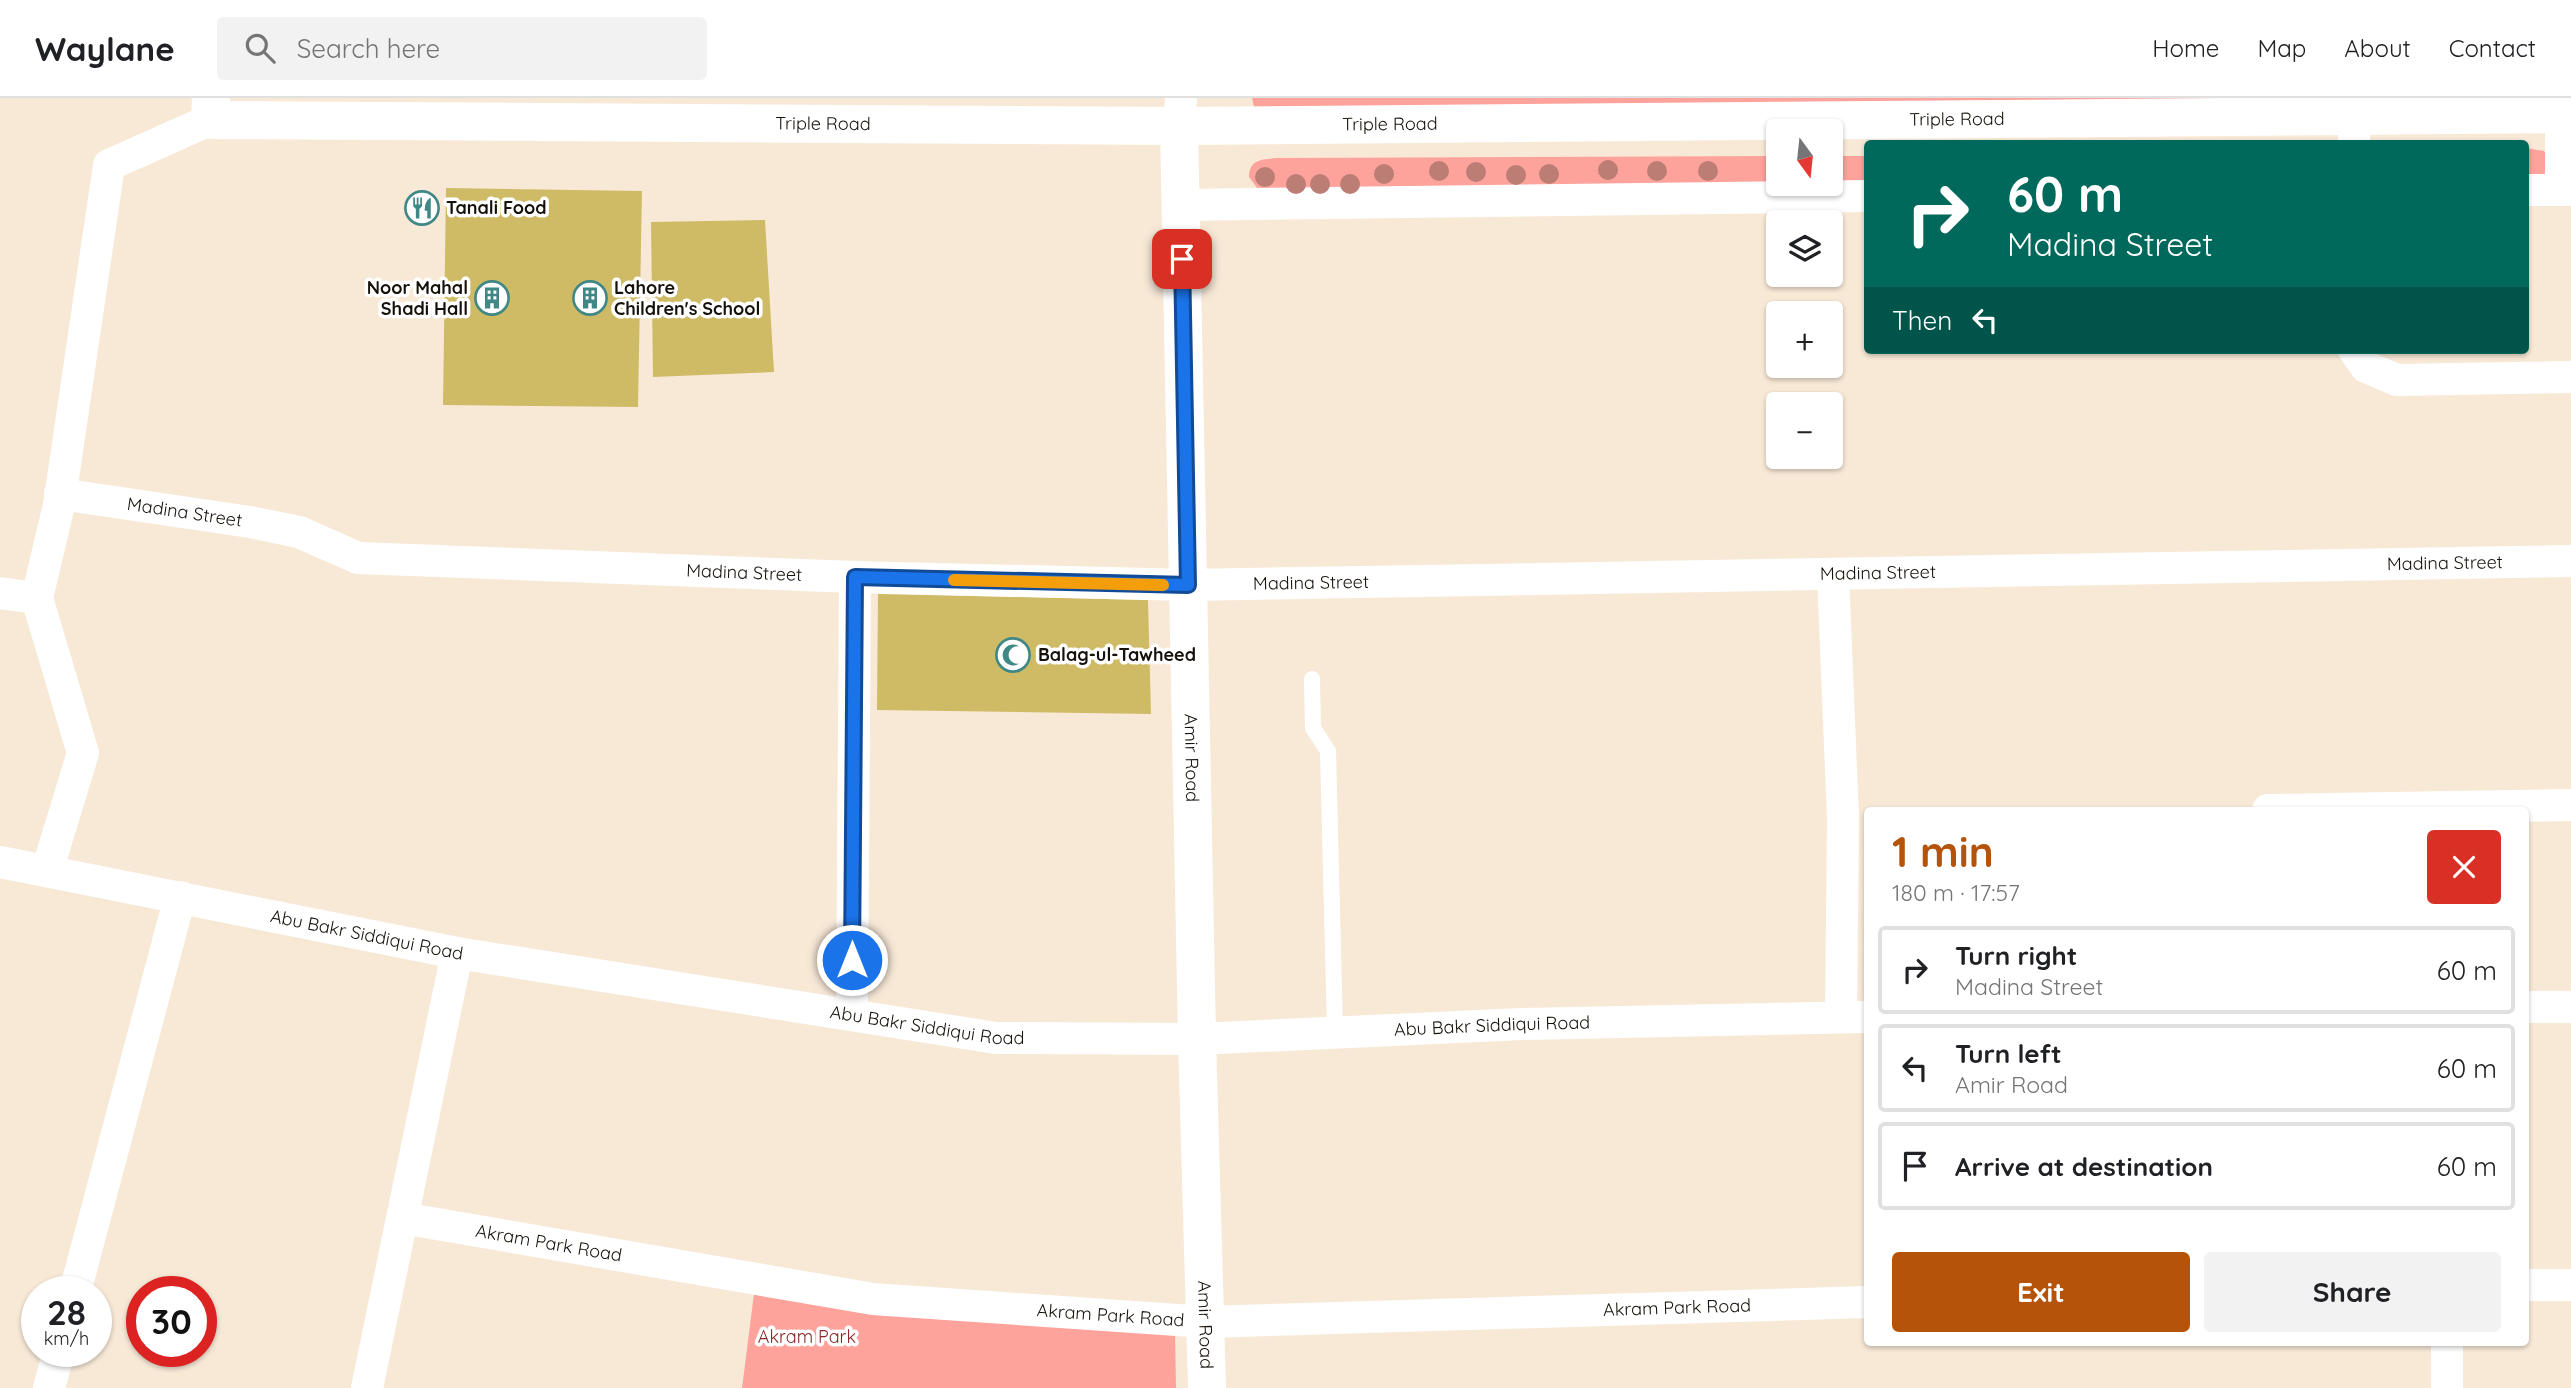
<!DOCTYPE html>
<html lang="en">
<head>
<meta charset="utf-8">
<style>
	body { margin:0; font-family:Quicksand,sans-serif; background:#f2f2f2; color:#202124; height:100vh; display:flex; flex-direction:column; font-size:26px; white-space:nowrap }
	* { box-sizing:border-box; margin:0 }
	p { font-size:23px; color:#757577 }
	.icon { flex:none; width:38px; height:38px; fill:none; stroke:currentColor; stroke-width:2; stroke-linecap:round; stroke-linejoin:round }
	.map { position:relative; flex:1; overflow:hidden }
	.panel { position:absolute; left:1864px; top:709px; width:665px; height:539px; display:flex; flex-direction:column; background:#fff; border-radius:7px; box-shadow:0 2px 5px #0004 }
	.panel>* { flex:none }
	.banner { position:absolute; left:1864px; top:42px; width:665px; height:214px; border-radius:7px; box-shadow:0 2px 5px #0004; background:#00695c; color:#fff; overflow:hidden }
	.needle { width:46px; rotate:165deg }
	.controls { position:absolute; left:1766px; top:21px; display:grid; gap:14px }
	.controls a { display:grid; place-items:center; width:77px; height:77px; border-radius:7px; background:#fff; box-shadow:0 2px 5px #0004; font-size:35px }
	.speed { position:absolute; left:21px; top:1178px; display:flex; gap:14px; font-size:35px; font-weight:700; text-align:center }
	.speed>* { display:grid; place-content:center; width:91px; height:91px; border-radius:50%; background:#fff; box-shadow:0 2px 5px #0004; line-height:1 }
	.speed small { font-size:18px; font-weight:400 }
	.speed .limit { border:10px solid #d22; background:#fff; color:#111 }
	.pin { position:absolute; display:grid; place-items:center; width:60px; height:60px; color:#fff; margin:-30px; border-radius:14px; box-shadow:0 4px 10px #0006 }
	.me { position:absolute; width:77px; margin:-38px; rotate:0deg; stroke-linejoin:round; filter:drop-shadow(0 0 5px #0008) }
	.turn { display:flex; align-items:center; gap:24px; height:147px; padding:0 28px; font-size:32px }
	.turn .icon { width:91px; height:91px; stroke-width:2.5 }
	.turn b { display:block; font-size:49px; line-height:60px }
	.then { display:flex; align-items:center; height:66px; padding:0 28px; background:#0003; gap:14px; font-size:26px }
	.round { display:grid; place-items:center; flex:none; width:74px; height:74px; border-radius:7px; background:#f2f2f2 }
	.summary { display:flex; align-items:center; justify-content:space-between; height:119px; padding:0 28px }
	h1 { font-size:42px; font-weight:800; line-height:52px; color:#b45309 }
	.primary-button { display:flex; gap:14px; margin-top:auto; padding:14px 28px }
	.primary-button a { flex:1; height:80px; border-radius:7px; background:#b45309; color:#fff; font-size:28px; font-weight:800; line-height:80px; text-align:center }
	.primary-button a+a { background:#f2f2f2; color:#202124 }
	ul { padding:0; list-style:none }
	li { display:flex; align-items:center; gap:21px; height:88px; margin:0 14px 10px; padding:0 14px; border:4px solid #e0e0e0; border-radius:7px }
	li div { flex:1 }
	li b { display:block; font-size:26px }
	li em { font-style:normal }
	header { display:flex; align-items:center; gap:42px; box-sizing:border-box; height:98px; padding:0 35px; background:#fff; border-bottom:2px solid #e0e0e0 }
	header strong { font-size:33px }
	nav { display:flex; gap:38px; margin-inline-start:auto; font-size:24px }
	.search { width:490px; height:63px; background:#f2f2f2; display:flex; align-items:center; gap:18px; box-sizing:border-box; padding:0 24px; border-radius:7px; color:#757577; font-size:26px }
	.map>svg:first-child { display:block }
	.green { fill:#fda39c }
	.building { fill:#cfbb66 }
	.lines { fill:none; stroke-linecap:round; stroke-linejoin:round }
	.lane { stroke:#fff; stroke-width:16 }
	.street { stroke:#fff; stroke-width:32 }
	.secondary { stroke:#fff; stroke-width:38 }
	.tree { fill:#bc7d75 }
	.route-casing { stroke:#114b97; stroke-width:18 }
	.route { stroke:#1a73e8; stroke-width:12 }
	.slow { stroke:#f59e0b; stroke-width:12 }
	.labels { text-anchor:middle; stroke-width:7; stroke-linejoin:round; paint-order:stroke }
	.street-label { font-size:18px; fill:#16110b; stroke:#fff }
	.poi-label { font-size:18px; font-weight:bold; fill:#16110b; stroke:#fff; text-anchor:start }
	.park-label { font-size:18px; fill:#8b2425; stroke:#fff }
</style>
</head>
<body>
<header>
<strong>Waylane</strong>
<div class="search"><svg class="icon" aria-label="search" viewBox="0 0 24 24"><circle cx="10" cy="10" r="6"/><path d="M15 15l6 6"/></svg>Search here</div>
<nav><a>Home</a><a>Map</a><a>About</a><a>Contact</a></nav>
</header>
<div class="map">
<svg width="2571" height="1290" viewBox="0 0 2571 1290">
	<rect width="100%" height="100%" fill="#f8e9d7"/>
	<path class="green" d="M1252,0H2311L1254,9Z
		M2525,50L2544,53L2550,60L2548,76L2525,82Z
		M1778,58V86H1830L1831,58H1867V87L1258,91L1249,79C1249,61 1263,61 1278,60Z
		M756,1180L1175,1232L1176,1290H742Z"/>
	<path class="building" d="M446,90L642,93L638,309L443,307Z
		M765,122L774,274L653,279L651,124Z
		M878,496L1148,502L1151,616L877,612Z"/>
	<g class="lines">
		<path class="lane" d="M1312,581L1313,630L1328,653L1335,934"/>
		<g class="street">
			<path d="M2561,17V92"/>
			<path d="M1179,28L1181,0"/>
			<path d="M2354,46L2355,0"/>
			<path d="M2525,92H2571"/>
			<path d="M1181,107L1867,98"/>
			<path d="M2354,252L2366,269L2397,282L2571,279"/>
			<path id="s1" d="M60,396L250,424L299,434L358,460L855,479L1188,487L2571,463"/>
			<path d="M1833,477L1843,720L1841,919"/>
			<path d="M0,495L37,500L59,407L109,67L210,22"/>
			<path d="M37,500L83,655L47,773"/>
			<path d="M2268,712L2571,707"/>
			<path id="s2" d="M0,764L457,855L996,940L1197,941L1522,926L1867,919"/>
			<path d="M2525,909H2571"/>
			<path d="M852,916L855,479"/>
			<path id="s3" d="M402,1120L873,1201L1206,1224L1867,1204"/>
			<path d="M2525,1187H2571"/>
			<path d="M75,1194L180,799"/>
			<path d="M2447,1244V1290"/>
			<path d="M49,1290L59,1253"/>
			<path d="M367,1290L457,855"/>
		</g>
		<g class="secondary">
			<path id="s4" d="M211,0L210,22L1179,28L2571,16"/>
			<path id="s5" d="M1179,28L1197,941L1207,1290"/>
		</g>
	</g>
	<g class="tree">
		<circle cx="1608" cy="72" r="10"/>
		<circle cx="1439" cy="73" r="10"/>
		<circle cx="1657" cy="73" r="10"/>
		<circle cx="1708" cy="73" r="10"/>
		<circle cx="1476" cy="74" r="10"/>
		<circle cx="1384" cy="76" r="10"/>
		<circle cx="1549" cy="76" r="10"/>
		<circle cx="1516" cy="77" r="10"/>
		<circle cx="1265" cy="79" r="10"/>
		<circle cx="1296" cy="86" r="10"/>
		<circle cx="1320" cy="86" r="10"/>
		<circle cx="1350" cy="86" r="10"/>
	</g>
	<g class="lines">
		<g class="route-casing">
			<path id="route" d="M852,862L855,479L1188,487L1182,161"/>
		</g>
		<use href="#route" class="route"/>
		<path class="slow" d="M954,482L1163,487"/>
	</g>
	<defs>
		<g id="restaurant-ring" transform="scale(1.75)"><circle r="9.5" fill="#fff" stroke="#408885" stroke-width="1.5"/><path d="M-5-6h1v4h1v-4h1v4h1v-4h1v5L-1.5 .5V6h-2V.5L-5-1ZM5-6V6H3V1.5H1.5Q1.5-4 5-6Z" fill="#408885"/></g>
		<g id="building-ring" transform="scale(1.75)"><circle r="9.5" fill="#fff" stroke="#408885" stroke-width="1.5"/><path d="M-4-6H4V6H1V3H-1V6H-4ZM-2.5-4.3h1.7v1.8h-1.7ZM.8-4.3h1.7v1.8H.8ZM-2.5-1h1.7V.8h-1.7ZM.8-1h1.7V.8H.8Z" fill="#408885"/></g>
		<g id="mosque-ring" transform="scale(1.75)"><circle r="9.5" fill="#fff" stroke="#408885" stroke-width="1.5"/><path d="M3.5-4.9A6 6 0 1 0 3.5 4.9A5 5 0 1 1 3.5-4.9Z" fill="#408885"/></g>
	</defs>
	<g fill-rule="evenodd">
		<use href="#restaurant-ring" x="422" y="110"/>
		<use href="#building-ring" x="492" y="200"/>
		<use href="#building-ring" x="590" y="200"/>
		<use href="#mosque-ring" x="1013" y="557"/>
	</g>
	<g class="labels">
		<g class="street-label">
			<text dy="6" stroke="none"><textPath href="#s4" startOffset="1769">Triple Road</textPath></text>
			<text dy="6" stroke="none"><textPath href="#s4" startOffset="635">Triple Road</textPath></text>
			<text dy="6" stroke="none"><textPath href="#s4" startOffset="1202">Triple Road</textPath></text>
			<text dy="6" stroke="none"><textPath href="#s1" startOffset="126">Madina Street</textPath></text>
			<text dy="6" stroke="none"><textPath href="#s1" startOffset="2394">Madina Street</textPath></text>
			<text dy="6" stroke="none"><textPath href="#s1" startOffset="693">Madina Street</textPath></text>
			<text dy="6" stroke="none"><textPath href="#s1" startOffset="1827">Madina Street</textPath></text>
			<text dy="6" stroke="none"><textPath href="#s1" startOffset="1260">Madina Street</textPath></text>
			<text dy="6" stroke="none"><textPath href="#s5" startOffset="632">Amir Road</textPath></text>
			<text dy="6" stroke="none"><textPath href="#s2" startOffset="374">Abu Bakr Siddiqui Road</textPath></text>
			<text dy="6" stroke="none"><textPath href="#s2" startOffset="942">Abu Bakr Siddiqui Road</textPath></text>
			<text dy="6" stroke="none"><textPath href="#s2" startOffset="1508">Abu Bakr Siddiqui Road</textPath></text>
			<text dy="6" stroke="none"><textPath href="#s3" startOffset="149">Akram Park Road</textPath></text>
			<text dy="6" stroke="none"><textPath href="#s3" startOffset="1283">Akram Park Road</textPath></text>
			<text dy="6" stroke="none"><textPath href="#s3" startOffset="716">Akram Park Road</textPath></text>
			<text dy="6" stroke="none"><textPath href="#s5" startOffset="1199">Amir Road</textPath></text>
		</g>
		<g class="poi-label">
			<text x="446" y="116">Tanali Food</text>
			<text x="468" y="196" text-anchor="end">Noor Mahal<tspan x="468" dy="21">Shadi Hall</tspan></text>
			<text x="614" y="196">Lahore<tspan x="614" dy="21">Children's School</tspan></text>
			<text x="1038" y="563">Balag-ul-Tawheed</text>
		</g>
		<g class="park-label">
			<text x="807" y="1245">Akram Park</text>
		</g>
	</g>
</svg>
<div class="controls">
<a><svg class="needle" viewBox="-14 -14 28 28"><path d="M0-13l5 13h-10z" fill="#e53935"/><path d="M0 13l5-13h-10z" fill="#757577"/></svg></a>
<a><svg class="icon" aria-label="layers" viewBox="0 0 24 24"><path d="M12 4l9 5-9 5-9-5zM3 14l9 5 9-5"/></svg></a>
<a>+</a>
<a>−</a>
</div>
<div class="speed"><div>28<small>km/h</small></div><div class="limit">30</div></div>
<div class="pin" style="left:1182px;top:161px;background:#d93025"><svg class="icon" aria-label="arrive" viewBox="0 0 24 24"><path d="M6 21V4h12l-3 4 3 4H6"/></svg></div>
<svg class="me" style="left:852px;top:862px" viewBox="-20 -20 40 40"><circle r="17" fill="#1a73e8" stroke="#fff" stroke-width="3"/><path d="M0-11L8 9 0 5-8 9z" fill="#fff"/></svg>
<div class="banner">
<div class="turn"><svg class="icon" aria-label="right" viewBox="0 0 24 24"><path d="M7 20v-9h11M14 6l5 5-5 5"/></svg><div><b>60 m</b>Madina Street</div></div>
<div class="then">Then<svg class="icon" aria-label="left" viewBox="0 0 24 24"><path d="M17 20v-9H6M10 6l-5 5 5 5"/></svg></div>
</div>
<section class="panel">
<div class="summary"><div><h1>1 min</h1><p>180 m · 17:57</p></div><a class="round" style="background:#d93025;color:#fff"><svg class="icon" aria-label="close" viewBox="0 0 24 24"><path d="M6 6l12 12M18 6L6 18"/></svg></a></div>
<ul>
<li><svg class="icon" aria-label="right" viewBox="0 0 24 24"><path d="M7 20v-9h11M14 6l5 5-5 5"/></svg><div><b>Turn right</b><p>Madina Street</p></div><em>60 m</em></li>
<li><svg class="icon" aria-label="left" viewBox="0 0 24 24"><path d="M17 20v-9H6M10 6l-5 5 5 5"/></svg><div><b>Turn left</b><p>Amir Road</p></div><em>60 m</em></li>
<li><svg class="icon" aria-label="arrive" viewBox="0 0 24 24"><path d="M6 21V4h12l-3 4 3 4H6"/></svg><div><b>Arrive at destination</b></div><em>60 m</em></li>
</ul>
<div class="primary-button"><a>Exit</a><a>Share</a></div>
</section>
</div>
</body>
</html>
